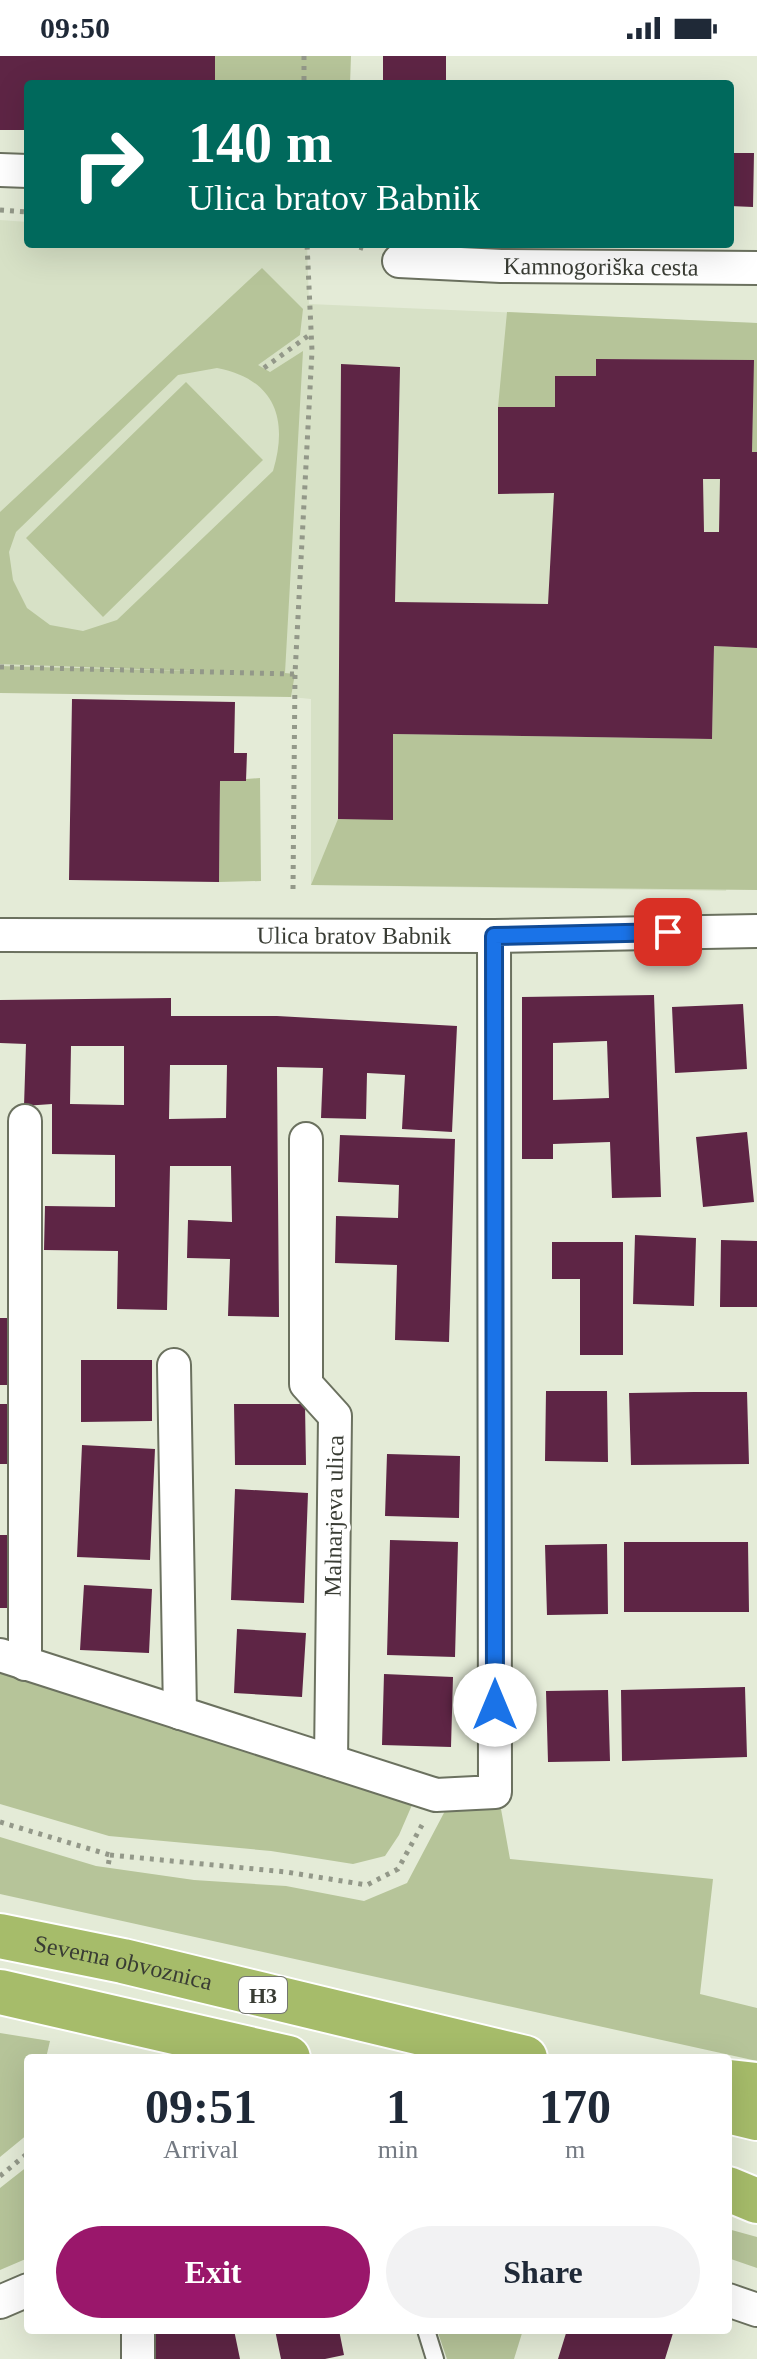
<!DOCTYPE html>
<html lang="en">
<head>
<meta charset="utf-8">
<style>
	body { margin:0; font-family:"Times New Roman",serif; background:#f2f2f3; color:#1f2937; height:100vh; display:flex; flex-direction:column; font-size:30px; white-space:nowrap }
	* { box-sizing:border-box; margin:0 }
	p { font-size:26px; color:#747a83 }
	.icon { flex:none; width:44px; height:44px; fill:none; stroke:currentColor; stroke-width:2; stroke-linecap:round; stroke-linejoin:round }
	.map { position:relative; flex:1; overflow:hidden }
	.details { position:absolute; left:24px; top:1998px; width:708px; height:280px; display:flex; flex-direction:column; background:#fff; border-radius:8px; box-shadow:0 8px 32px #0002 }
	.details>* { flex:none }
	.top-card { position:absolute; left:24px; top:24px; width:710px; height:168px; border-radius:8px; box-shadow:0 8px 32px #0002; background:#00695c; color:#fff; overflow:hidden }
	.pin { position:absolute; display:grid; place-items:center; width:68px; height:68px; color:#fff; margin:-34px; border-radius:16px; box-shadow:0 4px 12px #0006 }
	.me { position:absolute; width:88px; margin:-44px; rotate:0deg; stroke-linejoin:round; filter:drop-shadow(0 0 6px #0008) }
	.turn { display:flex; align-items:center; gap:28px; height:168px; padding:0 32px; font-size:36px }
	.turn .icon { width:104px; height:104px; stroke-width:2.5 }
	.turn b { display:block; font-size:56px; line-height:68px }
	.eta { display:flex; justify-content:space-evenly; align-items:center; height:136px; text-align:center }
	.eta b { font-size:48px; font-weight:700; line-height:56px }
	.primary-button { display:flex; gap:16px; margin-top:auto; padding:16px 32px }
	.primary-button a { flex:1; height:92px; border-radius:48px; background:#9a176b; color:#fff; font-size:32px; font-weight:700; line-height:92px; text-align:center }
	.primary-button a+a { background:#f2f2f3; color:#1f2937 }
	.status { display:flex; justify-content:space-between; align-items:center; height:56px; padding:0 40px; background:#fff; direction:ltr }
	.status svg { height:22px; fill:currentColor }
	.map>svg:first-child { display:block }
	.built { fill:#d7e1c6 }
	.green { fill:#b6c499; fill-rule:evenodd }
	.building { fill:#5e2545; fill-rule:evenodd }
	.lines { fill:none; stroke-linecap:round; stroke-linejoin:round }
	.service-casing { stroke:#6b715f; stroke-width:20 }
	.minor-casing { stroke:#6b715f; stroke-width:36 }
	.trunk-casing { stroke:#fff; stroke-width:48 }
	.path { stroke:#939889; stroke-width:5; stroke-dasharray:4 6; stroke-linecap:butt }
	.service { stroke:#fff; stroke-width:16 }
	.minor { stroke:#fff; stroke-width:32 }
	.trunk { stroke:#a6bc6a; stroke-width:44 }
	.route-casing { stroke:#114b97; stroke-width:20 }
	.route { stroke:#1a73e8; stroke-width:14 }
	.labels { text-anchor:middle; stroke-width:8; stroke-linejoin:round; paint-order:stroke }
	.shield { fill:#fff; stroke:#747671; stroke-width:2 }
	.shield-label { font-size:22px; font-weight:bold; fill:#393c34 }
	.street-label { font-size:24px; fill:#393c34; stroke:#fff }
</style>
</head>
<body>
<div class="status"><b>09:50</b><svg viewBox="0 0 49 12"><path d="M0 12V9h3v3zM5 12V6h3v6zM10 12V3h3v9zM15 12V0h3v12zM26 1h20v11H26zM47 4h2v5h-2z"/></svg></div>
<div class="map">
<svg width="757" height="2303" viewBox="0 0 757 2303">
	<rect width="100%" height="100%" fill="#e4ebd7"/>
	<path class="built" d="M0,164L28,166V188H307L309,248L757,267V646L726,835L311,829V643L291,641L295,618L0,610Z"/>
	<path class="green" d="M215,0H351L350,28H215Z
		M262,212L303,253L300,279L258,309L270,316L303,295L285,617L295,618L291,641L0,637V610L194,615L0,608V456ZM217,312C274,323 289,362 273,415L117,564L83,575L50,569L27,552L13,524L9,496L16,476L178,319Z
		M507,256L757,267V396H752L753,304L597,303L596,320H555V351H498Z
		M186,326L263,404L103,561L26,482Z
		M714,590L757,592V834L311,829L338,763H393V678L712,683Z
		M260,722L261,825L219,826L220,725Z
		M0,1616L21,1623L412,1749L399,1779L385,1800L353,1808L271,1795L109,1780L0,1748Z
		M446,1753H501L510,1803L713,1823L700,1938L757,1952V2005L0,1838V1781L96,1810L194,1824L286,1830L364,1845L407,1827Z
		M0,1977L50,1985L46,2002H28V2078L0,2101Z
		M28,2110V2202L0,2214V2132Z
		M728,2173L757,2181V2212L728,2202Z
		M437,2274H523L514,2303H447Z"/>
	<path class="building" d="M0,0H215V28H28V74H0Z
		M383,0H446V28H383Z
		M730,97H754L753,151L730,150Z
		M596,303L754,304L752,396H757V592L714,590L712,683L393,678V764L338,763L341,308L400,311L395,546L548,548L554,437L498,438V351H555V320H596ZM703,423H720L719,476H704Z
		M72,643L235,646L234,697H247L246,725H220L219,826L69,824Z
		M654,939L661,1141L612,1142L610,1086L553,1088V1103H522V941ZM607,985L609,1042L553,1044V987Z
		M171,942V960H277L457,970L452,1076L402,1073L405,1019L367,1017L366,1063L321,1062L323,1012L277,1011L279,1261L228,1260L230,1203L187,1202L188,1164L232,1166L231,1110H170L167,1254L117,1253L118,1195L44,1194L45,1150L115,1151V1099L52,1098V1048L24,1050L26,988L0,987V944ZM71,990H124V1049L70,1048ZM170,1009H227L226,1062L169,1063Z
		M743,948L747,1013L675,1017L672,951Z
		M747,1076L754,1146L703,1151L696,1081Z
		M340,1079L455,1083L449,1286L395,1284L397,1209L335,1207L336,1160L398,1162L399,1129L338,1126Z
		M635,1179L696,1182L694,1250L633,1248Z
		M721,1184L757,1185V1251H720Z
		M552,1186H623V1299H580V1223H552Z
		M0,1262H10V1329H0Z
		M81,1304H152V1365L81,1366Z
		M546,1335H607L608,1406L545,1405Z
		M694,1336H747L749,1408L631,1409L629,1337Z
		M0,1348H12L11,1408H0Z
		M234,1348H305L306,1409H235Z
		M82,1389L155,1393L150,1504L77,1501Z
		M387,1398L460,1400L459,1462L385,1460Z
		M235,1433L308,1437L304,1547L231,1544Z
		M0,1479H12L11,1552H0Z
		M390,1484L458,1486L455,1601L387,1599Z
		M624,1486H748L749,1556H624Z
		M607,1488L608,1558L547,1559L545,1489Z
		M84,1529L152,1533L149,1597L80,1594Z
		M237,1573L306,1577L302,1641L234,1637Z
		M384,1618L453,1621L451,1691L382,1689Z
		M745,1631L747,1701L622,1705L621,1634Z
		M608,1634L610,1705L548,1706L546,1635Z
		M169,2274H234L240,2303H146L141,2280Z
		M275,2274H339L344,2299L325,2303H281Z
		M567,2274H663L673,2277L665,2303H558Z"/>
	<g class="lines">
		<g class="service-casing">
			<path id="service" d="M426,2274L435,2303"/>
		</g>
		<g class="minor-casing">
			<g id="minor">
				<path d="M0,114L28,115"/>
				<path id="s1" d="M399,205L501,210L757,212"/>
				<path id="s2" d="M0,879L494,880L757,875"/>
				<path d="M25,1065V1608"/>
				<path d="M306,1083V1328L335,1360L331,1705"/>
				<path d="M174,1309L180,1657"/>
				<path d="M0,1599L436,1739L495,1736L494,880"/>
				<path d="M728,2244L757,2254"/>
				<path d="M0,2246L28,2234"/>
				<path d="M138,2274V2303"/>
			</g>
		</g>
		<g class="trunk-casing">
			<g id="trunk">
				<path id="s3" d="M0,1880L123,1905L525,2002"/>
				<path d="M0,1936L288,2002"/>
				<path d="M728,2026L757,2029"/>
				<path d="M728,2055L757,2062"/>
				<path d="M728,2133L757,2145"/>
			</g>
		</g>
		<path class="path" d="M304,0V28
			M0,154L28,156
			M350,188L368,194
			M264,312L312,277
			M0,611L295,618L312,295L307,188
			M293,833L295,618
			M0,1766L110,1799L108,1810
			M110,1799L286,1816L367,1829L398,1813L422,1769
			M0,2120L28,2097"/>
		<use href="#service" class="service"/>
		<use href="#minor" class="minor"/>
		<use href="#trunk" class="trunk"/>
	</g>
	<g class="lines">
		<g class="route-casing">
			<path id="route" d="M495,1649L494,880L668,876"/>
		</g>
		<use href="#route" class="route"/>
	</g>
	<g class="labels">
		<rect class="shield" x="239" y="1921" width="48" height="36" rx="6"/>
		<g class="shield-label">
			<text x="263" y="1947">H3</text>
		</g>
		<g class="street-label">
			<text dy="8" stroke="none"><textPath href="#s1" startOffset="202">Kamnogoriška cesta</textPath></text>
			<text dy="8" stroke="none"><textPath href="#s2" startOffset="354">Ulica bratov Babnik</textPath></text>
			<text transform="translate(334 1460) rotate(-89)" y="8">Malnarjeva ulica</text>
			<text dy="8" stroke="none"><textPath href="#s3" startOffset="126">Severna obvoznica</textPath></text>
		</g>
	</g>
</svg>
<div class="pin" style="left:668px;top:876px;background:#d93025"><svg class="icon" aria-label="arrive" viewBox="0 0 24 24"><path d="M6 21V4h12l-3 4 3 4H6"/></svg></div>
<svg class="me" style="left:495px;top:1649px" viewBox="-20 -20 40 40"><circle r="19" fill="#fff"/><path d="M0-13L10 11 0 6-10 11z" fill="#1a73e8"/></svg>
<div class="top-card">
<div class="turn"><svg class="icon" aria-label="right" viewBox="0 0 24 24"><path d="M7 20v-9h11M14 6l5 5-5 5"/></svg><div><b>140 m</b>Ulica bratov Babnik</div></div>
</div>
<section class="details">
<div class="eta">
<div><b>09:51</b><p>Arrival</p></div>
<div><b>1</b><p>min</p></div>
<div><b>170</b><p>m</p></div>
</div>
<div class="primary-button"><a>Exit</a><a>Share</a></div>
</section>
</div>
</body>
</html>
